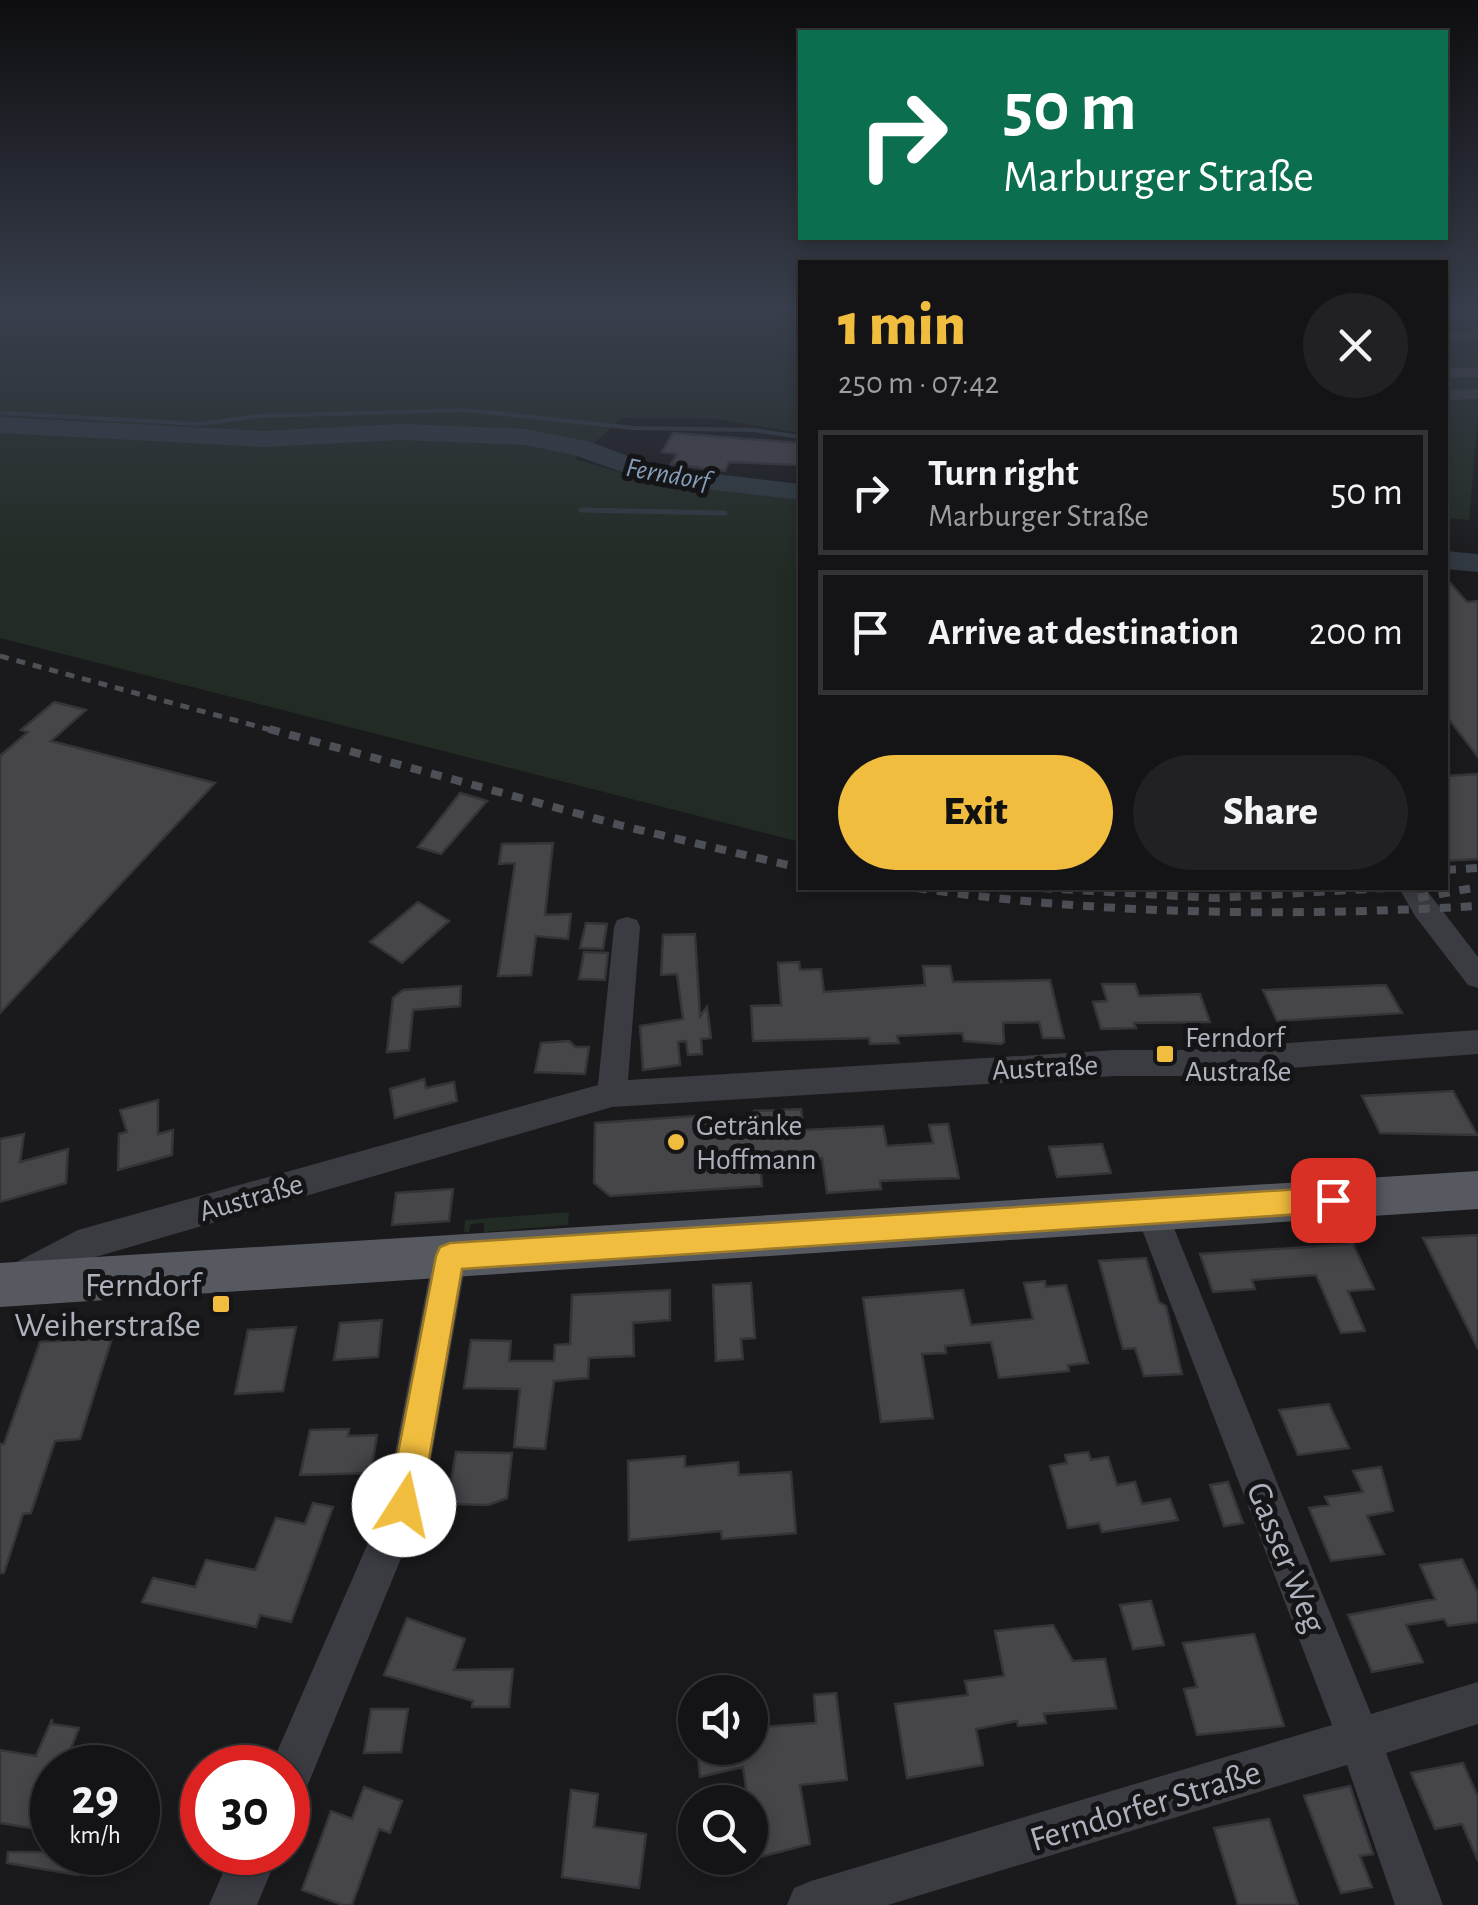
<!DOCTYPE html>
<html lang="en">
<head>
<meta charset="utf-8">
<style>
	body { margin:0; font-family:"Alegreya Sans",sans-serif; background:#212123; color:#f1f3f6; height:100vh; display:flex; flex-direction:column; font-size:38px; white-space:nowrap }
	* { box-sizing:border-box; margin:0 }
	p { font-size:32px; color:#9d9ea1 }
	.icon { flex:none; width:55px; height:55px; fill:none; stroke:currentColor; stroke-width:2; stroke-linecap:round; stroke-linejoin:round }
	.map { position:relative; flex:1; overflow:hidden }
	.panel { position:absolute; left:798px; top:260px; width:650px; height:630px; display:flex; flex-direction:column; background:#141416; border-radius:0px; box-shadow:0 5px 15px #0003,0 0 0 2px #333335 }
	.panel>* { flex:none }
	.hud { position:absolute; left:798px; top:30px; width:650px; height:210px; border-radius:0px; box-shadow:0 5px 15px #0003,0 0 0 2px #333335; background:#0b6e4f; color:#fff; overflow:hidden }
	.tools { position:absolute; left:678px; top:1675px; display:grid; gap:20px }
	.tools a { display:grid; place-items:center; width:90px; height:90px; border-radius:50%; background:#141416; box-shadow:0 5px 15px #0003,0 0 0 2px #333335; font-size:50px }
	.speed { position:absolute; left:30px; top:1745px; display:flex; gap:20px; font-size:50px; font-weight:700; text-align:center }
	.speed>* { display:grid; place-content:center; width:130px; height:130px; border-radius:50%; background:#141416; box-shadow:0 5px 15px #0003,0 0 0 2px #333335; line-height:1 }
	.speed small { font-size:25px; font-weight:400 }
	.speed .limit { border:15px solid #d22; background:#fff; color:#111 }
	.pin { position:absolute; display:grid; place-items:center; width:85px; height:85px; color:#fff; margin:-42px; border-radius:20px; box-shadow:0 5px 15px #0006 }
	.me { position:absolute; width:110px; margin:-55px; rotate:10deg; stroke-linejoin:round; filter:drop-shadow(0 0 8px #0008) }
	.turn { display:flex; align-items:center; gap:35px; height:210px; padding:0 40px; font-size:45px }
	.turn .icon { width:130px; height:130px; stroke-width:2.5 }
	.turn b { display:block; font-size:70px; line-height:85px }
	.round { display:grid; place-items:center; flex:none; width:105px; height:105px; border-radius:52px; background:#212123 }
	.summary { display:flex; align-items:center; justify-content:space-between; height:170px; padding:0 40px }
	h1 { font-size:60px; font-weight:800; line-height:75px; color:#f1bd3e }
	.button { display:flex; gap:20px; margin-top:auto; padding:20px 40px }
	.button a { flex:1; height:115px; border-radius:60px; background:#f1bd3e; color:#111; font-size:40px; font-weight:800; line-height:115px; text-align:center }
	.button a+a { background:#212123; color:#f1f3f6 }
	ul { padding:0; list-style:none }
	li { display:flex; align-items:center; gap:30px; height:125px; margin:0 20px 15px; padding:0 20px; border:5px solid #333335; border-radius:0px }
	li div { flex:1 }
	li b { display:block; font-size:38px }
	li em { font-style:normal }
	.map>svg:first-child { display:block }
	.green { fill:#222b24 }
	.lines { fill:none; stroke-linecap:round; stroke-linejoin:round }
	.stream-far1 { stroke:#303941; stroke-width:4 }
	.stream { stroke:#303941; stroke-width:5 }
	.river { fill:#303941; fill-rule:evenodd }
	.building { fill:#45454a; stroke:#353439; stroke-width:2.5 }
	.minor { fill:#3b3c42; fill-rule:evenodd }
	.major { fill:#575961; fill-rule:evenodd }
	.rail-far1 { stroke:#4e5057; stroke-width:5; stroke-dasharray:9 8; stroke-linecap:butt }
	.rail { stroke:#4e5057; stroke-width:8; stroke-dasharray:11 10; stroke-linecap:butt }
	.route { fill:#f1bd3e; stroke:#9d7b28; stroke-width:2.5 }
	.poi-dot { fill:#f1bd3e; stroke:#151518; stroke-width:4 }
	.labels { text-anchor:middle; stroke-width:10; stroke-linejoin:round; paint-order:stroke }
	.far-water-label { font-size:28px; font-style:italic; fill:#859db6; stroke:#151518 }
	.poi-label { font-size:30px; fill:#adb1bc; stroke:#151518; text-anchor:start }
	.street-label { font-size:30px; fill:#adb1bc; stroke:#151518 }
	.near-poi-label { font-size:35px; fill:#adb1bc; stroke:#151518; text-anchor:end }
	.near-street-label { font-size:35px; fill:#adb1bc; stroke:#151518 }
</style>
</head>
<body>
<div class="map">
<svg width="1478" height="1905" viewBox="0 0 1478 1905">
	<rect width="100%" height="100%" fill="#1a1a1d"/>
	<path class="green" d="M0,307H800V433L715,419L623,418L575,459L653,482L800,498V842L0,638Z
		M1478,311V416L1469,520L1445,518V313Z
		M569,1212L568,1225L484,1232V1223L471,1224L469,1232H464L465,1220Z"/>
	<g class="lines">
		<path class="stream-far1" d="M0,413L199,424L260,416L466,410L634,428L753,430L800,437"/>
		<path class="stream" d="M581,510L725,513"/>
		<path class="river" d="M0,417L264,431L400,424L526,429L590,442L658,467L800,484V500L653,483L574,455L526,445L400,440L264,447L0,433Z
			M1445,551L1478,554V572L1445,569Z"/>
	</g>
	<path class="building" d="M673,433L800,443V465L729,462L725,471L671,464L677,454L662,452Z
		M1445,577L1467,602L1478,601V757L1445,714Z
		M54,702L86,710L51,741L215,783L0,1013V756L28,732L21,730Z
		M1478,774V859L1445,861V776Z
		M460,793L487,801L441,854L418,847Z
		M553,843L545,915L571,914L568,939L536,936L531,975L498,976L515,863L499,864L502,844Z
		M418,902L449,921L402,963L370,942Z
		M586,923L607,924L603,949L580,948Z
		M695,934L700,1016L707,1007L711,1038L701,1039L702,1054L688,1055L686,1041L678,1042L680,1065L643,1070L640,1026L683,1019L677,974L661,975L663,935Z
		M584,952L608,953L605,980L579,979Z
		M799,962L800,970L821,969L824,992L925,985L923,966H950L953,982L1050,980L1064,1038H1043L1039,1022L1003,1023L1004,1042L1001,1044L964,1041L962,1033L897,1036L899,1043L870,1044L869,1038L753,1041L751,1006L781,1005L778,963Z
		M1102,984H1135L1139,996L1200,994L1210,1022L1134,1023L1136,1028L1101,1029L1093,1002L1107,1001Z
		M1386,985L1402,1013L1277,1021L1263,990Z
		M461,986L460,1006L413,1010L409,1050L387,1052L393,998L403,990Z
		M569,1041L575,1047H589L585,1074L535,1072L541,1043Z
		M424,1079L426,1088L454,1082L457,1101L395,1118L390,1089Z
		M1453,1091L1477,1135L1380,1133L1362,1096Z
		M158,1100V1134L173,1130L172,1155L118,1170L119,1134L127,1132L120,1110Z
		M801,1109L804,1130L883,1126L887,1146L933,1143L929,1125L948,1124L959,1178L880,1181L881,1189L827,1193L822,1158L760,1161L762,1186L610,1196L594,1183L595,1123L695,1116L696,1123L755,1120L754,1111Z
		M24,1134L20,1162L68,1149L66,1183L0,1202V1139Z
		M1102,1144L1111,1173L1057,1177L1049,1147Z
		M453,1189L449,1221L392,1225L396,1193Z
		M1478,1235V1349L1423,1238Z
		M1353,1244L1374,1289L1348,1291L1365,1331L1341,1333L1316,1275L1252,1280L1255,1289L1213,1292L1200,1254Z
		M1146,1258L1159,1302L1166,1306L1182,1374L1144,1376L1135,1348L1123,1349L1099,1261Z
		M1045,1281L1046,1287L1066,1285L1088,1363L1068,1365L1069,1371L999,1378L991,1342L945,1346L946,1353L922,1354L933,1418L881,1422L863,1298L963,1290L971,1325L1033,1319L1024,1283Z
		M751,1283L755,1338L741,1339L743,1359L716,1361L713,1285Z
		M670,1290V1320L633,1323L634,1356L589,1358L588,1378L554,1381L545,1449L514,1447L520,1389L464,1388L471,1340L511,1341L509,1361H554L555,1345L570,1344L572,1295Z
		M382,1320L378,1357L334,1360L340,1323Z
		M296,1327L283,1391L235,1394L248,1330Z
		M112,1338L80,1439L55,1441L31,1513L23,1514L4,1573H0V1444H4L40,1342Z
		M1329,1404L1349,1448L1298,1455L1279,1410Z
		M349,1429L348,1436L377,1435L371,1473L300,1475L310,1430Z
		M456,1452L512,1453L507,1498L488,1505L447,1504Z
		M1088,1452L1091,1460L1108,1457L1117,1485L1135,1482L1142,1504L1170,1499L1178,1520L1102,1532L1099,1523L1068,1528L1050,1466L1067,1463L1065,1455Z
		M685,1456V1467L738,1462L739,1475L791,1472L796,1533L722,1539L721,1531L629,1540L628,1461Z
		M1381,1467L1393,1511L1367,1516L1384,1554L1331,1561L1309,1508L1329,1505L1325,1497L1363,1492L1353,1471Z
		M1228,1482L1243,1523L1224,1526L1210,1485Z
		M313,1503L333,1507L291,1622L260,1615L256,1627L142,1602L153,1578L195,1587L206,1560L255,1570L276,1518L305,1524Z
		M1462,1559L1478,1593V1622L1448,1626L1444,1619L1406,1625L1423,1662L1372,1672L1348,1615L1435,1599L1420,1565Z
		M1151,1601L1164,1645L1133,1649L1120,1605Z
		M407,1618L465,1639L454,1670L513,1669L509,1707H472L473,1701L384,1675Z
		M1053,1625L1073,1661L1105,1659L1116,1708L1044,1714L1046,1723L1018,1726L1017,1721L976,1729L983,1765L907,1778L895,1704L968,1695L965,1681L1004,1676L995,1631Z
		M1254,1634L1284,1726L1197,1735L1184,1689L1197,1687L1183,1643Z
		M836,1693L847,1780L800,1785L810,1844L756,1858L743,1767L700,1777L697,1748H750V1728L816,1723L814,1695Z
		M371,1709H408L401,1752L364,1753Z
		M52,1719V1724L79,1728L63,1768H52V1793L37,1829L0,1823V1750L36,1756Z
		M1463,1763L1478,1797V1861L1462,1824L1435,1829L1411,1773Z
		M1350,1786L1373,1854L1360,1856L1372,1887L1341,1893L1304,1796Z
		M364,1787L402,1801L390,1833L379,1829L352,1905H342L302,1890L331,1811L352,1819Z
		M571,1790L598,1794L594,1827L646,1834L639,1888L562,1877Z
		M1269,1819L1298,1905H1238L1214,1828Z
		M8,1852H87L78,1875L7,1863Z"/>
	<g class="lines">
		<path class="minor" d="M1478,310V318L1445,321V313Z
			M1478,331V339L1445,341V333Z
			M1478,367V377L1445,378V368Z
			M1478,389V399L1445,400V390Z
			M1399,888H1425L1478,957V988L1468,985L1415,916Z
			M627,917L637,920L640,927L628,1080L1116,1050H1184L1478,1030V1054L1184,1076H1116L612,1107L85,1260L21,1295L9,1290L4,1278L9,1266L78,1230L598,1085L614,927L617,920Z
			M1151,1196L1163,1200L1167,1211L1371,1714L1478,1682V1724L1386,1753L1443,1905H1395L1347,1765L888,1905H787L794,1888L811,1881L1332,1725L1135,1211L1139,1200Z
			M450,1240L462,1244L467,1256L423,1505L304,1794L288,1800V1768H270L385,1504L433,1256L438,1244Z
			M232,1852H279L257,1905H209Z"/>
		<path class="major" d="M1478,1171V1209L0,1307V1263Z"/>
		<path class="rail-far1" d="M0,656L278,732"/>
		<path class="rail" d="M269,729L623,826L800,868
			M1445,870L1478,868
			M916,888C1103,915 1289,917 1478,906
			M1041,888L1214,898L1386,888
			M1418,898L1478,887"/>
	</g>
	<linearGradient id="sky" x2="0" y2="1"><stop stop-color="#0e0e10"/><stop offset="0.54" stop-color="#383e4c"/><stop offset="1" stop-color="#383e4c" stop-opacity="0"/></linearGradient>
	<rect width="1478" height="573" fill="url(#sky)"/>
	<path class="route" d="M1333,1187L1342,1191L1346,1200L1342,1208L1333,1212L462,1269L421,1505L416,1516L404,1521L393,1516L388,1505L436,1256L440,1247L450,1243Z"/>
	<g class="poi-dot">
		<rect x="1155" y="1044" width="20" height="20" rx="5"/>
		<circle cx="676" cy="1142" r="10"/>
		<rect x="211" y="1294" width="20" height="20" rx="5"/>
	</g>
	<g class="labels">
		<g class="far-water-label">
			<text transform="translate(668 473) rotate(10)" y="10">Ferndorf</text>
		</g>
		<g class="poi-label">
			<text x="1185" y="1047">Ferndorf<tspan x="1185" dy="34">Austraße</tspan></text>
			<text x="696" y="1135">Getränke<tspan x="696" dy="34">Hoffmann</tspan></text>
		</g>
		<g class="street-label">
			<text transform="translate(1045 1067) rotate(-3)" y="10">Austraße</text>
			<text transform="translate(251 1197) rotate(-16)" y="10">Austraße</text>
		</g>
		<g class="near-poi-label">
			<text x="201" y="1296">Ferndorf<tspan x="201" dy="40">Weiherstraße</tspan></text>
		</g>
		<g class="near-street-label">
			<text transform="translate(1287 1557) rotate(68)" y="12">Gasser Weg</text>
			<text transform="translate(1145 1805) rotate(-17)" y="12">Ferndorfer Straße</text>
		</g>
	</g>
</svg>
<div class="tools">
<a><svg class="icon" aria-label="sound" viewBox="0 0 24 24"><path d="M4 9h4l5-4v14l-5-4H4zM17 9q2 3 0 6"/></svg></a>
<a><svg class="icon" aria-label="search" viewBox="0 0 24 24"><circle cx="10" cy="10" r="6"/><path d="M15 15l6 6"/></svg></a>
</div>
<div class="speed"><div>29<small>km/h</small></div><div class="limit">30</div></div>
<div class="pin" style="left:1333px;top:1200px;background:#d93025"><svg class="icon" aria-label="arrive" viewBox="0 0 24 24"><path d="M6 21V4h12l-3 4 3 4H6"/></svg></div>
<svg class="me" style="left:404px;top:1505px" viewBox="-20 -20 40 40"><circle r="19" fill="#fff"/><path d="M0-13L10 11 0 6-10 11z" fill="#f1bd3e"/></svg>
<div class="hud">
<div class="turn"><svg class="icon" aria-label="right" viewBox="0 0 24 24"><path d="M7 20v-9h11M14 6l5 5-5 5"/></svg><div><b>50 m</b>Marburger Straße</div></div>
</div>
<section class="panel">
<div class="summary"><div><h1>1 min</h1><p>250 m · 07:42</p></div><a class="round"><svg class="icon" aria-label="close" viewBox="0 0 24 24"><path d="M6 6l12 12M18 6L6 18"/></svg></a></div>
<ul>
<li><svg class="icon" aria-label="right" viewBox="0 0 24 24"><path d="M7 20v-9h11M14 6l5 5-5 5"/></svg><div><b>Turn right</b><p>Marburger Straße</p></div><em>50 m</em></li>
<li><svg class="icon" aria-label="arrive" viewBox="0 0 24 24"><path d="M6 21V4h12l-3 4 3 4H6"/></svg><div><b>Arrive at destination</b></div><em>200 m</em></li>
</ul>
<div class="button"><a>Exit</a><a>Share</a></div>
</section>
</div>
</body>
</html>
